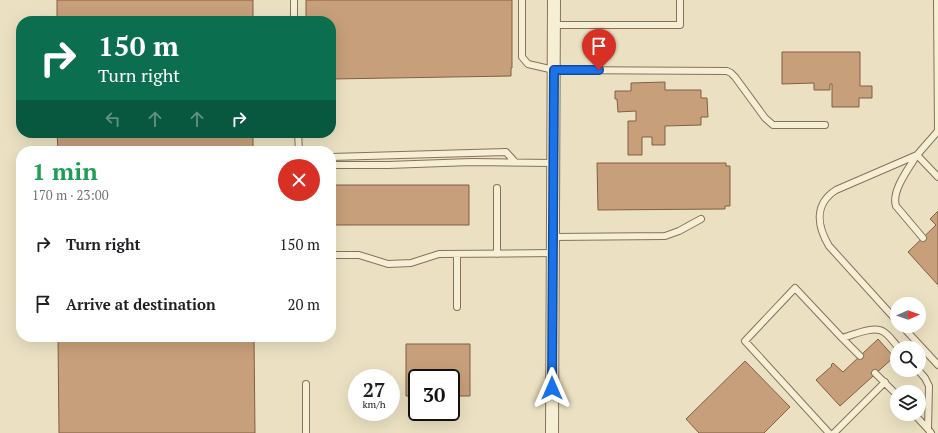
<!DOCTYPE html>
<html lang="en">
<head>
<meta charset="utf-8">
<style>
	body { margin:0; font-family:"PT Serif",serif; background:#f2f2f2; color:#202124; height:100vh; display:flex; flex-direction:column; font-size:15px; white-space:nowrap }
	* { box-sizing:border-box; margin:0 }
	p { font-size:13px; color:#757577 }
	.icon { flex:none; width:22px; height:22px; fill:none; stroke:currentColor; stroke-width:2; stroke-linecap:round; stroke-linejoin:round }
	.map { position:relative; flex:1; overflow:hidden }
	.side { position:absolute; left:16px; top:146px; width:320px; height:196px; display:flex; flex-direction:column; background:#fff; border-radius:16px; box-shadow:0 4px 16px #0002 }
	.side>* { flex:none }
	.banner { position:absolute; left:16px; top:16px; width:320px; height:122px; border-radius:16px; box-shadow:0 4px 16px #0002; background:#0b6e4f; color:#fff; overflow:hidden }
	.needle { width:26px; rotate:88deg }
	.buttons { position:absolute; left:890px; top:297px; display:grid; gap:8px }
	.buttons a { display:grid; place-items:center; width:36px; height:36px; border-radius:50%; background:#fff; box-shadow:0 4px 16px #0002; font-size:20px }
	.speed { position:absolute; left:348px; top:369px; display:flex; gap:8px; font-size:20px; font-weight:700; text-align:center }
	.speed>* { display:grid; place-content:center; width:52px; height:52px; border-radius:50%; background:#fff; box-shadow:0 4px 16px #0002; line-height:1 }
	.speed small { font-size:10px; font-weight:400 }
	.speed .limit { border:2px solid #111; border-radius:6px; background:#fff; color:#111 }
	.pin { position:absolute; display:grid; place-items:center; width:34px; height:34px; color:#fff; margin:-41px -17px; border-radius:50% 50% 50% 0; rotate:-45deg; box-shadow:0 0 4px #0007 }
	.pin .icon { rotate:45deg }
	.me { position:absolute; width:44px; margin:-22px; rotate:0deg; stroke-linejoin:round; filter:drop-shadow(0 0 3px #0008) }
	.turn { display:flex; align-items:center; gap:14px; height:84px; padding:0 16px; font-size:18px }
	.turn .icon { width:52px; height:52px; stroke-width:2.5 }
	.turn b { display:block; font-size:28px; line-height:34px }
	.lanes { display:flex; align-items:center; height:38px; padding:0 16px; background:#0003; justify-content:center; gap:20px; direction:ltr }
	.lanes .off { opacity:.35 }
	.round { display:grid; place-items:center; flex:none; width:42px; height:42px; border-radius:21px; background:#f2f2f2 }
	.overview { display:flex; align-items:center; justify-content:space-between; height:68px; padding:0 16px }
	h1 { font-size:24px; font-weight:600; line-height:30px; color:#1e9e55 }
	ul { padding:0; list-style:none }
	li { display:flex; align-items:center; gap:12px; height:60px; padding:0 16px }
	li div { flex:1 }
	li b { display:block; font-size:15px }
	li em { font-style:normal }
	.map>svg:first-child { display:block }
	.building { fill:#c79f7a; stroke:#815f42 }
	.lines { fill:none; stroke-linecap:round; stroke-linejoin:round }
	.service-casing { stroke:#84735a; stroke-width:8 }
	.minor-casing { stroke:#84735a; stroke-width:14 }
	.service { stroke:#f6eed5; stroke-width:6 }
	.minor { stroke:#f6eed5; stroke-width:12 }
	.route-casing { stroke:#114b97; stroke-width:10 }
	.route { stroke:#1a73e8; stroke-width:7 }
</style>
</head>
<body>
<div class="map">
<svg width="938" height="433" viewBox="0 0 938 433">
	<rect width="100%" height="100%" fill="#ebe1c2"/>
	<path class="building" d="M57,0H253V21H57Z
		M306,0H512V68H511V76L331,79V21H306Z
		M782,52H860V86H872V98H859V107H832V84H830V90H814V83L782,84Z
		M665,82V90H701V98H707L708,117H701V125L665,126V145H652V137H642V155H628V121H636V111L618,112L617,99H615V91H631V83Z
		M57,133H253V151H58Z
		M597,163H726V166H730V206H725V209L598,210Z
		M331,185H469V225H331Z
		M938,211V285L908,252L936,225L930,219Z
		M58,337H254L255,433H59Z
		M878,339L894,357L840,406L816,380L832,366L831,365L833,363L843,372Z
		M406,344H470V396H451V378H417V396H406Z
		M745,361L790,407L764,433H699L686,419Z"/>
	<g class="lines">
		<g class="service-casing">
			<path id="service" d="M294,0V21
				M522,0V57L528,64L554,70L727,71L731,73L735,77L765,118L773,125H825
				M937,0L938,132
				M554,25H680V0
				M298,133L299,151
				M331,157L506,152L515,162
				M331,165H388L471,162L553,163
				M497,188V254
				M553,237L665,236L679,231L701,219
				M923,238L896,206C891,191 909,168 917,155L938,177
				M331,255H359L388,264L411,263L439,254L553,253
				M457,307V254
				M897,321L829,246C817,226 814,204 836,190L917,155L938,131
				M902,326L938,365
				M842,338L860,356
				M918,370L925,378L929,386L928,429L931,433
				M875,373L897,395
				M306,384V433
				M914,414L928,429
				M829,433L745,341L795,288L842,338C853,335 874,325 884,332C890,336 894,343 899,348
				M834,433L885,382"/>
		</g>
		<g class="minor-casing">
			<path id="minor" d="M552,433L554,0"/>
		</g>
		<use href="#service" class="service"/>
		<use href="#minor" class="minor"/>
	</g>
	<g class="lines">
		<g class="route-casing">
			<path id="route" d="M552,388L554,70H599"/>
		</g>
		<use href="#route" class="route"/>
	</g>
</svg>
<div class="buttons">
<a><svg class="needle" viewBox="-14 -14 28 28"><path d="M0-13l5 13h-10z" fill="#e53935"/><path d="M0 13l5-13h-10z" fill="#757577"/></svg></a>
<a><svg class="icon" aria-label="search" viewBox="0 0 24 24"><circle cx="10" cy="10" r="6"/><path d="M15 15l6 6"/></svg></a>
<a><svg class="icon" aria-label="layers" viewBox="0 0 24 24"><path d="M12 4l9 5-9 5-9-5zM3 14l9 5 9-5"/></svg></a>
</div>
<div class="speed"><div>27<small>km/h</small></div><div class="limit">30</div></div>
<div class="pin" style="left:599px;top:70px;background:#d93025"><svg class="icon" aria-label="arrive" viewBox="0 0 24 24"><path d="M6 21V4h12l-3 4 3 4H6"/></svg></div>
<svg class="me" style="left:552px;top:388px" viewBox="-20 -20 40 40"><path d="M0-17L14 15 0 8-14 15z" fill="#1a73e8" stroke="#fff" stroke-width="4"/></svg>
<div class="banner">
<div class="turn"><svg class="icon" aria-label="right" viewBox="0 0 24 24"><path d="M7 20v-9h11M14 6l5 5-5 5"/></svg><div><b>150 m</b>Turn right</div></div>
<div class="lanes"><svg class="icon off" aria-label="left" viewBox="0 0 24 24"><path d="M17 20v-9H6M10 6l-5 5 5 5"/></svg><svg class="icon off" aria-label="ahead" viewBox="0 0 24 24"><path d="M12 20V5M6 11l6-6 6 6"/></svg><svg class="icon off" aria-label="ahead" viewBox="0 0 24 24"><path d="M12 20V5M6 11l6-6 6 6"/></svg><svg class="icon" aria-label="right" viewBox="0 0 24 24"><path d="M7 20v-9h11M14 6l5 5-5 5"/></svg></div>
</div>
<section class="side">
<div class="overview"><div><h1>1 min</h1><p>170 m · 23:00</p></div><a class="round" style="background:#d93025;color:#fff"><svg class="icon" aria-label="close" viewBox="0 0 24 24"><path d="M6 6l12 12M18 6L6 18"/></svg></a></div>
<ul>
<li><svg class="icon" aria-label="right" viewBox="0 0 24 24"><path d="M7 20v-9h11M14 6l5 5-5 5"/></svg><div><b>Turn right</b></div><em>150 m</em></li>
<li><svg class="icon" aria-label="arrive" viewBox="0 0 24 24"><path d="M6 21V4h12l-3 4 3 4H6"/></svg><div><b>Arrive at destination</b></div><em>20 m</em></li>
</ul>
</section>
</div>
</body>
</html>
